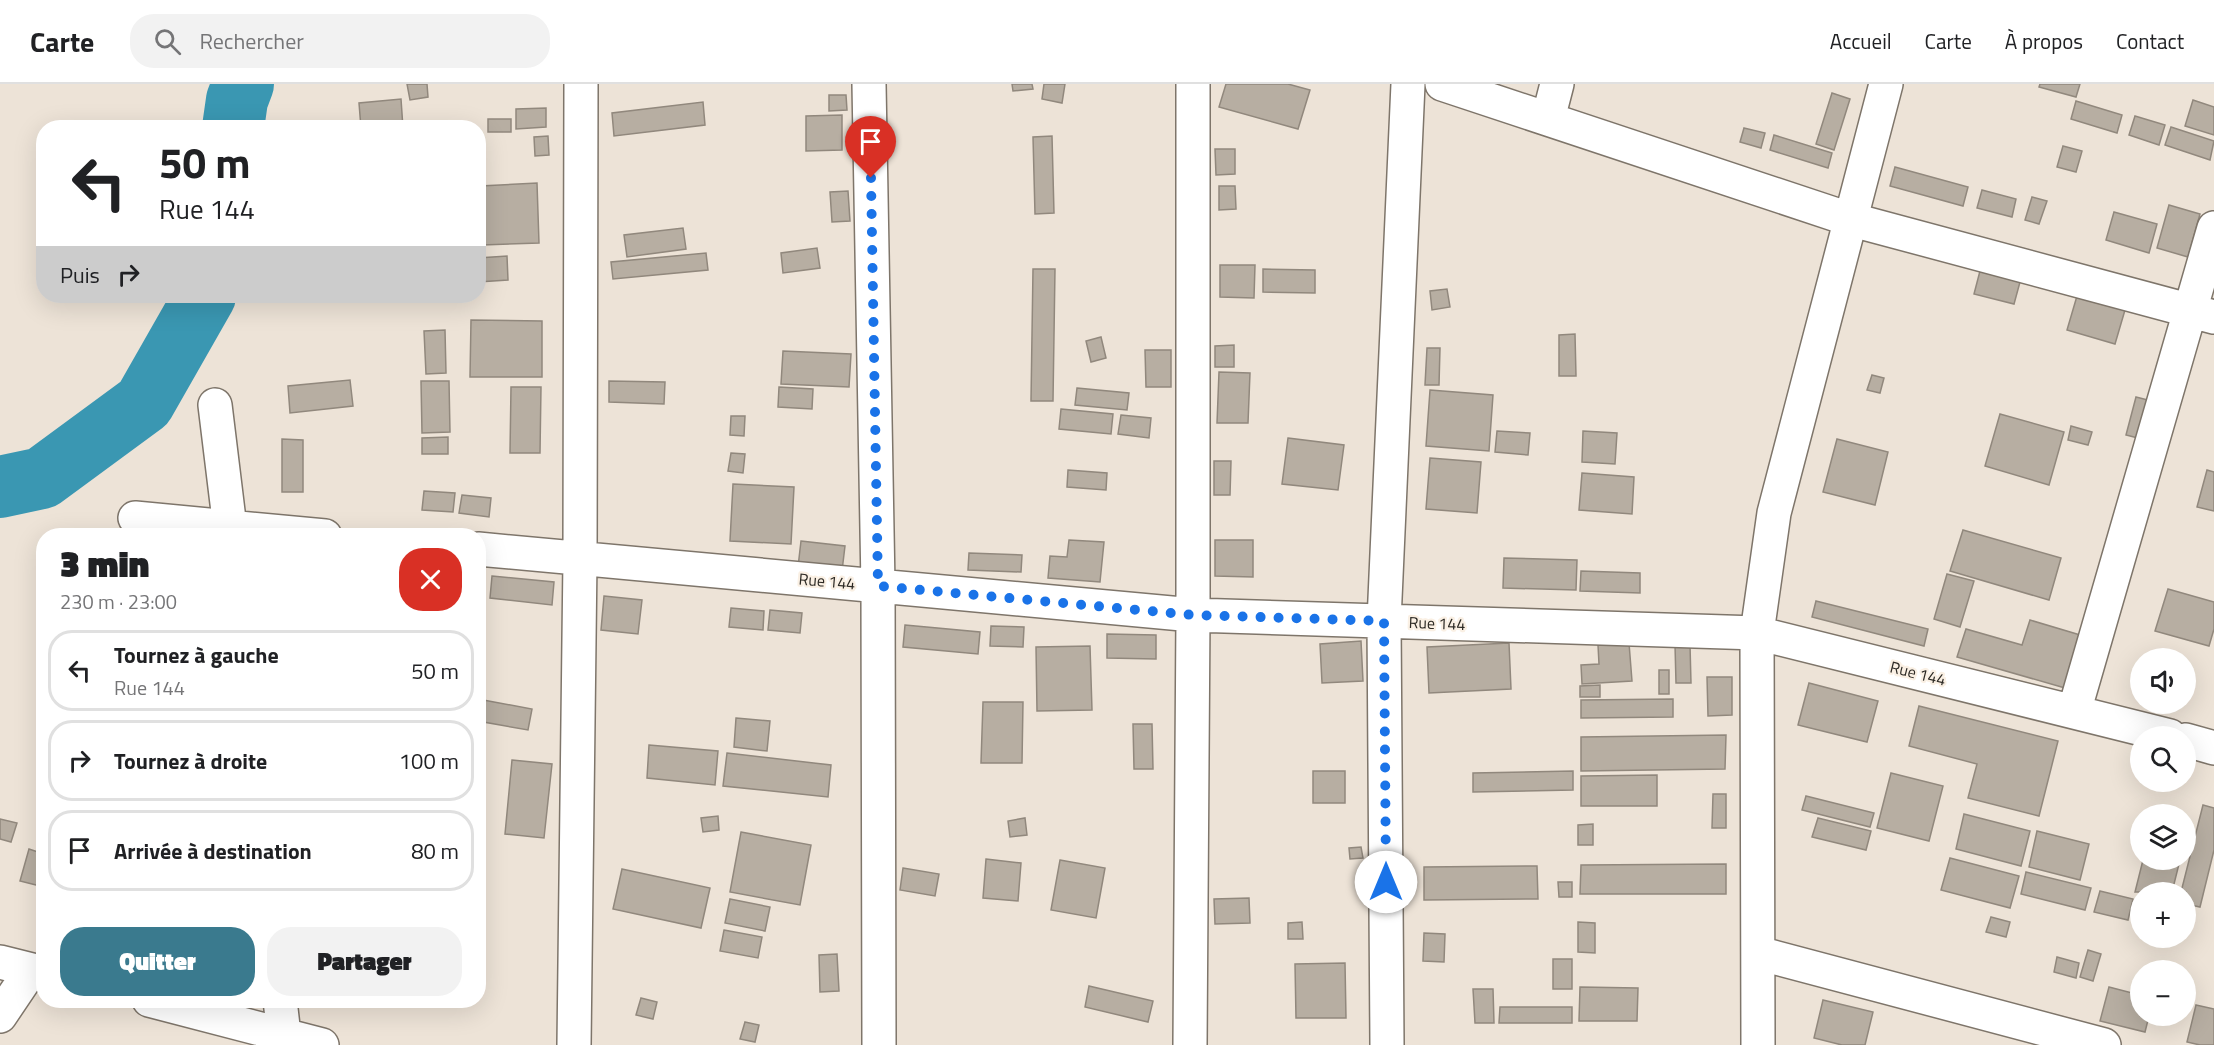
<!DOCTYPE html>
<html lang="fr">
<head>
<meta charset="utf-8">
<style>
	body { margin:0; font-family:"Titillium Web",sans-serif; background:#f2f2f2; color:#202124; height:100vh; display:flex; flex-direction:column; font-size:22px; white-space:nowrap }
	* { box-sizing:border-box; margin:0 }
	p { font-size:20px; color:#757577 }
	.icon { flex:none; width:33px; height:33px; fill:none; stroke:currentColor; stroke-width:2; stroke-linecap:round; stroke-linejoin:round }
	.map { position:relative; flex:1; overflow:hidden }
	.details { position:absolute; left:36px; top:444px; width:450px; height:480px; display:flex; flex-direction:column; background:#fff; border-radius:24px; box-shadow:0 6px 24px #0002 }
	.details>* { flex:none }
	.hud { position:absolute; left:36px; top:36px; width:450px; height:183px; border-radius:24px; box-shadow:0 6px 24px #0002; background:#fff; color:#202124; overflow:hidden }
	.controls { position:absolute; left:2130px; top:564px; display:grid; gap:12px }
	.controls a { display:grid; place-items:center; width:66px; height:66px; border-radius:50%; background:#fff; box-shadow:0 6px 24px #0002; font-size:30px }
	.pin { position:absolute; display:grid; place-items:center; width:51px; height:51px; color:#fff; margin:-62px -26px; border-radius:50% 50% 50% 0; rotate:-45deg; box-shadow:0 0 6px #0007 }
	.pin .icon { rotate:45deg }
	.me { position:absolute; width:66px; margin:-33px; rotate:0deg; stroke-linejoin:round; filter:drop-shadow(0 0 4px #0008) }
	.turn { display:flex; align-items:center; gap:21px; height:126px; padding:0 24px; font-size:27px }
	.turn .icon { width:78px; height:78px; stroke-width:2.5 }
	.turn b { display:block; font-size:42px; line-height:51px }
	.then { display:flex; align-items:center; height:57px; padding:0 24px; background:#0003; gap:12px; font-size:22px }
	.round { display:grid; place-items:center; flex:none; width:63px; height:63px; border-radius:24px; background:#f2f2f2 }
	.headline { display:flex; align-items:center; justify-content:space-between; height:102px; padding:0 24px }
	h1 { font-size:36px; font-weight:800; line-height:45px }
	.action { display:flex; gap:12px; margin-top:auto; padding:12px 24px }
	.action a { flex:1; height:69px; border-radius:24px; background:#3a7a8e; color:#fff; font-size:24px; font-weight:800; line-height:69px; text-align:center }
	.action a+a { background:#f2f2f2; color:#202124 }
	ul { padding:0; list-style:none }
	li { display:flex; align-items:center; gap:18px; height:81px; margin:0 12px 9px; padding:0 12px; border:3px solid #e0e0e0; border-radius:24px }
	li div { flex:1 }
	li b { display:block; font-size:22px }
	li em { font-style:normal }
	header { display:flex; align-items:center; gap:36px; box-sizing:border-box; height:84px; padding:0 30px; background:#fff; border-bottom:2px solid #e0e0e0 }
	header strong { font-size:28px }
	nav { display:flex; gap:33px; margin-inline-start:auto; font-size:21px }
	.search { width:420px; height:54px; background:#f2f2f2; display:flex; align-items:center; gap:15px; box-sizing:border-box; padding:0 21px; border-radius:24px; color:#757577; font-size:22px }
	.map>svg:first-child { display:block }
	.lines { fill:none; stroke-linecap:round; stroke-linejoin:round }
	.river { stroke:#3a97b2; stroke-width:62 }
	.building { fill:#b7aea2; stroke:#91887d; stroke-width:1.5 }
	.minor-casing { stroke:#7e756a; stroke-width:36 }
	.minor { stroke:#fff; stroke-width:33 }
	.route { stroke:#1a73e8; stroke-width:10; stroke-dasharray:0 18 }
	.labels { text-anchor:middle; stroke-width:4.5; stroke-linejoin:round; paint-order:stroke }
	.street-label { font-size:16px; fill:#2c2924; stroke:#faf0e4 }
</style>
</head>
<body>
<header>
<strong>Carte</strong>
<div class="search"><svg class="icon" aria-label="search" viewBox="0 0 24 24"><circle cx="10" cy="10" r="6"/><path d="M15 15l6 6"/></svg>Rechercher</div>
<nav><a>Accueil</a><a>Carte</a><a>À propos</a><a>Contact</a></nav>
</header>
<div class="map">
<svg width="2214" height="961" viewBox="0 0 2214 961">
	<rect width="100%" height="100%" fill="#ede3d7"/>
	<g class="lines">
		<path class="river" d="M233,44L237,16L243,0
			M0,403L42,394L144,319L205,212"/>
	</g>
	<path class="building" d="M407,0H427L428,13L410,16Z
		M1012,0H1032L1033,5L1013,7Z
		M1044,0H1065L1062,19L1042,15Z
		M1226,0H1288L1310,6L1298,45L1219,23Z
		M2040,0H2080L2076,13L2039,3Z
		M1832,9L1850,15L1834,66L1816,60Z
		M829,11H846L847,26L829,27Z
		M401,15L403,44H361L359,19Z
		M2193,16L2214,23V51L2185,42Z
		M2076,17L2122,31L2117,49L2071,35Z
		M703,18L705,41L614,52L612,29Z
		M546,24V43L516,45V25Z
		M842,31V66L806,67V32Z
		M2135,32L2165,41L2159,61L2129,51Z
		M488,35H511V48H488Z
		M2171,43L2214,57L2210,76L2165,61Z
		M1744,44L1765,49L1761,64L1740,58Z
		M1774,51L1832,69L1828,84L1770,66Z
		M548,52L549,71L535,72L534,53Z
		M1052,52L1054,129L1035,130L1033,53Z
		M2063,62L2082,67L2076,88L2057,83Z
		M1215,65H1235V90L1216,91Z
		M1895,83L1968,103L1963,122L1890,102Z
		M537,99L539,159L482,161L480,102Z
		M1219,102H1235L1236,125L1219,126Z
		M1982,106L2016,115L2012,133L1977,124Z
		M848,107L850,137L832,138L830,108Z
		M2032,113L2047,117L2039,140L2025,136Z
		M2169,121L2200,130L2188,173L2157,164Z
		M2114,128L2157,140L2149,169L2106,156Z
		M683,144L686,165L627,173L624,151Z
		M817,164L820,184L783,189L781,169Z
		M706,169L708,186L613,195L611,178Z
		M507,172L508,196L478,198V174Z
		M1220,181H1255L1254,214L1220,213Z
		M1033,185H1055L1053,317H1031Z
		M1263,185L1315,186V209L1263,208Z
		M1980,187L2020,198L2014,220L1974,210Z
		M1447,205L1450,223L1432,226L1430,207Z
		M2077,212L2125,226L2115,260L2067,246Z
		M471,236L542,237V293H470Z
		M445,246L446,289L426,290L424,247Z
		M1575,250L1576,292H1559V251Z
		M1101,253L1106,274L1091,278L1086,257Z
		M1234,261V283H1215V262Z
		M1427,264H1440L1439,301H1425Z
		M1145,266H1171V303H1146Z
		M783,267L851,270L849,303L781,300Z
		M1219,288L1250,289L1248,339H1217Z
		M1872,291L1884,294L1880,309L1867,306Z
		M350,296L353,322L290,329L288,302Z
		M421,297H449L450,348L422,349Z
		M609,297L665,298L664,320L609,318Z
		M511,303H541L540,369H510Z
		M779,303L813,305L812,325L778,323Z
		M1077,304L1129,309L1127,326L1075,321Z
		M1430,306L1493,311L1489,367L1426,362Z
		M2136,313L2148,316L2138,354L2126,351Z
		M1061,325L1113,330L1111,350L1059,345Z
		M2000,330L2064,348L2049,401L1985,382Z
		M1121,331L1151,334L1149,354L1118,350Z
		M731,332H745L744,352L730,351Z
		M2071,342L2092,348L2088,361L2068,356Z
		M1497,347L1530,349L1528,371L1495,368Z
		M1583,347L1617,349L1615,380L1582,378Z
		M448,353V370H422V354Z
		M1288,354L1344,361L1338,406L1282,400Z
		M282,355L303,356V408H282Z
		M1837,355L1888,368L1875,421L1823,408Z
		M731,369L745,370L743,389L728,387Z
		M1430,374L1481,378L1477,429L1426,425Z
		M1214,377H1231L1230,411H1214Z
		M1068,386L1107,389L1106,406L1067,403Z
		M2207,386L2214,388V427L2197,423Z
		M1582,389L1634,393L1632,430L1579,426Z
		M733,400L794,403L791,460L730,457Z
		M424,407L455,409L453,428L422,426Z
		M462,411L491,414L489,433L459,429Z
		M1963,446L2061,474L2049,516L1950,487Z
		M1069,456L1104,458L1100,498L1048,494L1050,472L1067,473Z
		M1215,456H1253V493L1215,492Z
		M801,457L845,462L842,487L798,483Z
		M969,469L1022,471L1021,488L968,486Z
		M1504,474L1577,476L1576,506L1503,504Z
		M1581,487L1640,489V509L1580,507Z
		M1947,490L1974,497L1960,543L1934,535Z
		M492,492L554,498L552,521L490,514Z
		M2168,505L2214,518V545L2209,562L2155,547Z
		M604,512L642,516L638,550L601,546Z
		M1816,517L1928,545L1924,562L1812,533Z
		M731,524L764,527L763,546L729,543Z
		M770,526L802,529L800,549L768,546Z
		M2030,536L2087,553L2072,606L1957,573L1966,545L2022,561Z
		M905,541L980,548L978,570L903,563Z
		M991,542L1024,543L1023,563L990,562Z
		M1107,550L1156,551V575L1107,574Z
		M1361,557L1363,597L1322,599L1320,560Z
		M1509,559L1511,605L1429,609L1427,563Z
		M1629,559L1632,597L1582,600L1581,581L1599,580L1598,561Z
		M1675,561H1690L1691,599H1676Z
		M1090,562L1092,626L1037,627L1036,563Z
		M1659,586H1669V610H1659Z
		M1707,593H1732V631L1708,632Z
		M1809,599L1878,617L1867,658L1798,641Z
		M1600,601V613H1580V602Z
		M478,615L532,625L528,646L478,637Z
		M1673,615V633L1581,634V616Z
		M983,618H1023L1022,679H981Z
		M1919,622L2058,657L2039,732L1968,714L1977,680L1909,662Z
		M736,634L770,637L767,667L734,663Z
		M1133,640H1152L1153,685H1134Z
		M1726,651L1725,685L1581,687V653Z
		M649,661L718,667L715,701L647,694Z
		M727,669L831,681L828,713L723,702Z
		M512,676L552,680L544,754L505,750Z
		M1313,687H1345V719H1313Z
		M1573,687V706L1473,708V689Z
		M1891,689L1943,702L1929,757L1877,744Z
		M1657,691V722H1581V692Z
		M1713,710H1726V744H1712Z
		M1806,712L1874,729L1870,743L1802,726Z
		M2203,721L2214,724V766L2200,823L2186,820V808H2181Z
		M1964,730L2030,747L2021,782L1956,765Z
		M718,732L719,746L703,748L701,734Z
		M1025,734L1027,751L1010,753L1008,737Z
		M1818,734L1871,747L1866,766L1812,753Z
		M0,735L17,739L11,758L0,755Z
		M1593,740V761H1578V741Z
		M2037,747L2089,760L2080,796L2029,783Z
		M741,748L811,761L800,821L730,808Z
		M1361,763L1363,774L1350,775L1349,764Z
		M29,765L44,770V803L20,797Z
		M1950,774L2019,792L2010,824L1941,806Z
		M986,775L1021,779L1018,817L983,814Z
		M1060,776L1105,784L1096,834L1051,826Z
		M2143,776H2180L2172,808H2135Z
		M1726,780V810H1580L1581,781Z
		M1537,782L1538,815L1424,816V783Z
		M903,784L939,790L935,812L900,806Z
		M622,785L710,804L701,844L613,825Z
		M2026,788L2091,804L2085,826L2021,810Z
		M1558,798H1572V813H1559Z
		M2100,807L2133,815L2128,836L2094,828Z
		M1249,814L1250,839L1215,840L1214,815Z
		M730,815L770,823L765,847L725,839Z
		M1991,833L2010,838L2006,853L1986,848Z
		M1302,838L1303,855H1288V839Z
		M1578,838L1595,839V869L1578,868Z
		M724,846L762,853L758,874L720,867Z
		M1424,849L1445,850L1444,878L1423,877Z
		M2088,866L2101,870L2093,897L2080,893Z
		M837,870L839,907L820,908L819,871Z
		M2057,873L2079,879L2076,894L2054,888Z
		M1553,875H1572V905H1553Z
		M1345,879L1346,934H1296L1295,880Z
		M1089,902L1153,917L1148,938L1085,923Z
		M1580,903L1638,904L1637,937H1579Z
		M2109,903L2140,911V932H2149L2145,948L2100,937Z
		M1473,905H1493L1494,939H1475Z
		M641,914L657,918L653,935L636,931Z
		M1823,916L1873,928L1865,961H1842L1814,954Z
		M2196,921L2214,925V961H2200L2187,958Z
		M1500,923H1572V939H1499Z
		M745,938L759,941L755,958L740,955Z"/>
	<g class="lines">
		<g class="minor-casing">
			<path id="minor" d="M869,0L878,502L879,961
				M1442,0L1849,135L2214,233
				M1548,35L1557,0
				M215,321L231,452
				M135,434L325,452
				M478,465L1193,531L1757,549L2170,652
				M2074,628L2214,144
				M2186,656L2214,664
				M1758,869L2104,961
				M0,878L44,889
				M149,916L322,961
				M280,916L284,951L283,961
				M0,932L31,886
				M574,961L580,475L581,0
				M1190,961L1193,531V0
				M1387,961L1384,537L1408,0
				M1758,961L1757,549L1774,429L1886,0"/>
		</g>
		<use href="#minor" class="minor"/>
	</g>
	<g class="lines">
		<path class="route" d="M871,94L878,502L1193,531L1384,537L1386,798"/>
	</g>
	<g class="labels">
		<g class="street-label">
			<text transform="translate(827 497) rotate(5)" y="6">Rue 144</text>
			<text transform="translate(1437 539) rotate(2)" y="6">Rue 144</text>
			<text transform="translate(1918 589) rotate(14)" y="6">Rue 144</text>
		</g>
	</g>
</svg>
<div class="controls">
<a><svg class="icon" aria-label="sound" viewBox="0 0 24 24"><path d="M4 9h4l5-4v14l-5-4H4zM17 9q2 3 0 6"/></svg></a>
<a><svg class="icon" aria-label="search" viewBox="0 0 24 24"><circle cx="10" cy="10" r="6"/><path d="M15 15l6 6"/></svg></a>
<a><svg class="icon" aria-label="layers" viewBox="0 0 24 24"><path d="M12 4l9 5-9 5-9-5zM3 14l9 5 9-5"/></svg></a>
<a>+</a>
<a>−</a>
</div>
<div class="pin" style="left:871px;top:94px;background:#d93025"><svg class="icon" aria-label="arrive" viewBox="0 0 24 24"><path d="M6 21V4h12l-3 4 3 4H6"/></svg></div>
<svg class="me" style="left:1386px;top:798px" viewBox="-20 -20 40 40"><circle r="19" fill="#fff"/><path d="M0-13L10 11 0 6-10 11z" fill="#1a73e8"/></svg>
<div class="hud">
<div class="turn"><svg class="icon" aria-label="left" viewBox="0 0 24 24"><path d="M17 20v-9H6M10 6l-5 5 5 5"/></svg><div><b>50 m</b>Rue 144</div></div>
<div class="then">Puis<svg class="icon" aria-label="right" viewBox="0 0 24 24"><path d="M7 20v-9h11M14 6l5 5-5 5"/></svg></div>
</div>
<section class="details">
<div class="headline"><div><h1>3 min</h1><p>230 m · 23:00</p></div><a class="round" style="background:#d93025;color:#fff"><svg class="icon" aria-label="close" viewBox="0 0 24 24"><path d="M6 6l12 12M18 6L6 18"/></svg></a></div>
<ul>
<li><svg class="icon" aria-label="left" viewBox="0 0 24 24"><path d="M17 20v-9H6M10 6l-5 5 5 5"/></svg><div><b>Tournez à gauche</b><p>Rue 144</p></div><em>50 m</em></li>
<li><svg class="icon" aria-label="right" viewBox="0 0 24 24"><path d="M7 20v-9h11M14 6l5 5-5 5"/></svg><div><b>Tournez à droite</b></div><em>100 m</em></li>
<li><svg class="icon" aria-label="arrive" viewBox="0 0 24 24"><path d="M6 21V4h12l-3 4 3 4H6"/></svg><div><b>Arrivée à destination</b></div><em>80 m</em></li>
</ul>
<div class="action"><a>Quitter</a><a>Partager</a></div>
</section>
</div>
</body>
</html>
